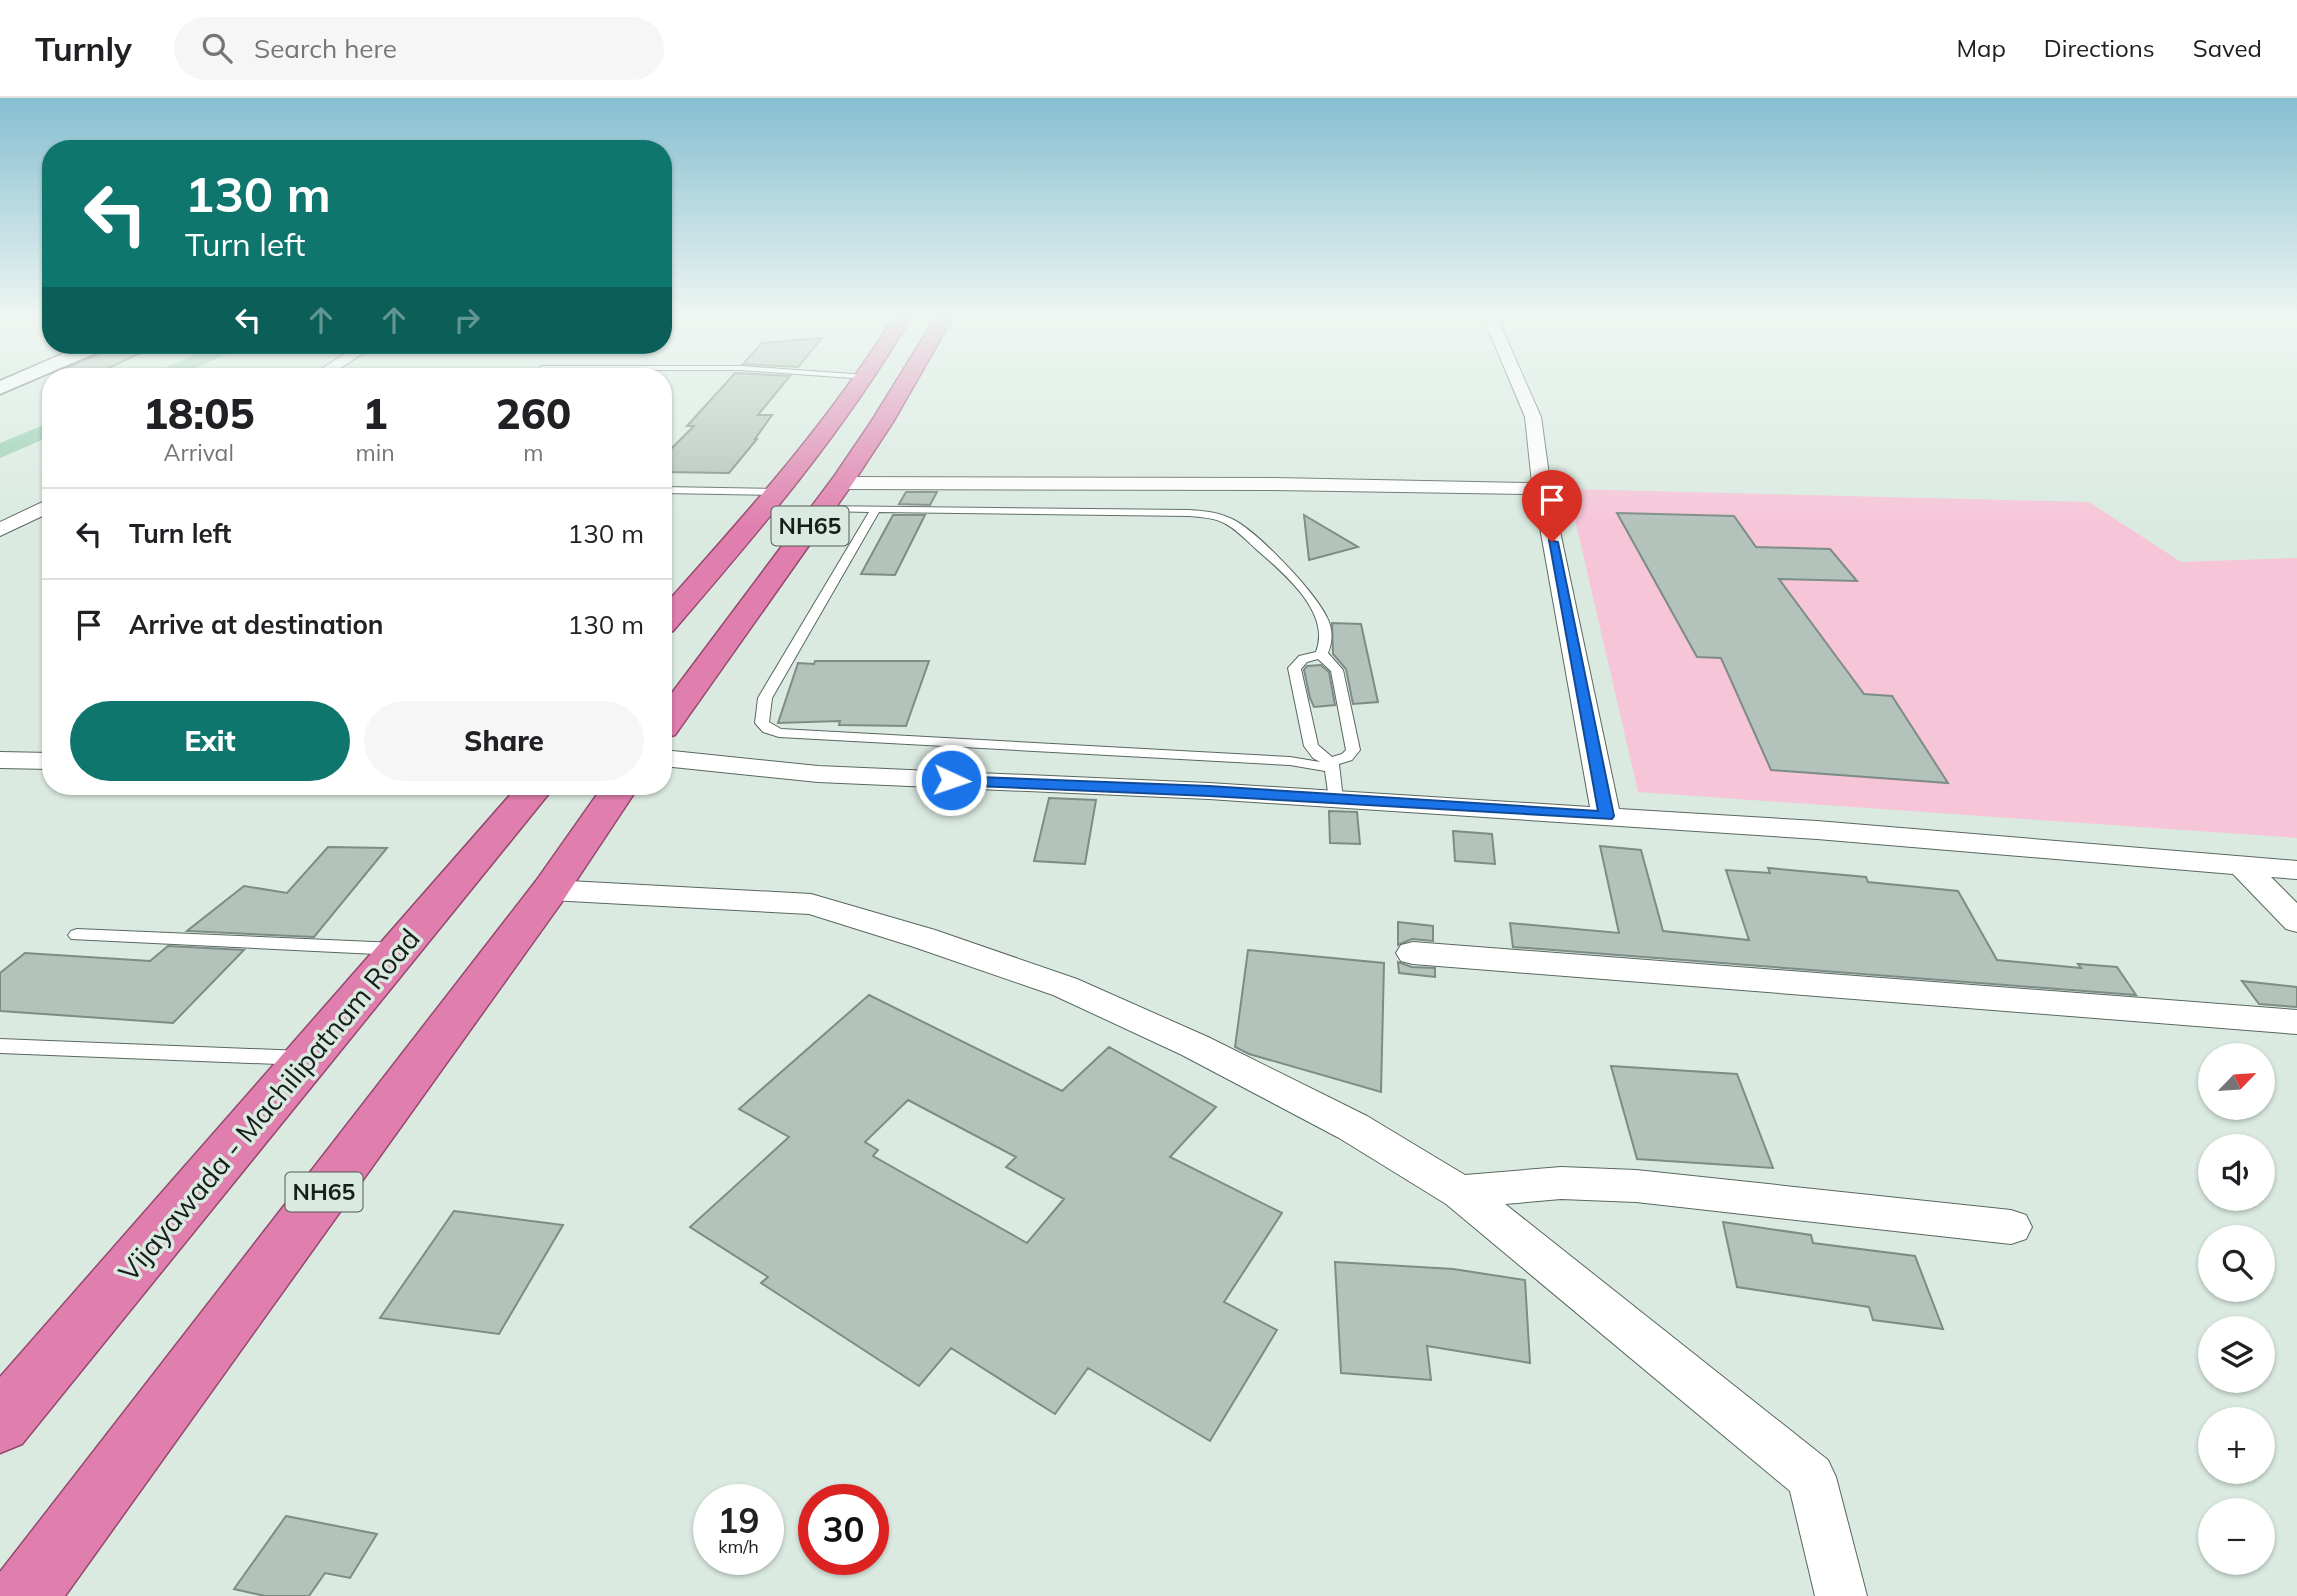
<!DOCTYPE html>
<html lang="en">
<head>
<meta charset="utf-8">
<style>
	body { margin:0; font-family:Mulish,sans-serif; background:#f6f6f6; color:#202124; height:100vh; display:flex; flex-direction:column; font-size:26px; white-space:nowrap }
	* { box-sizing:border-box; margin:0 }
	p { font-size:23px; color:#757577 }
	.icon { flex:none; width:38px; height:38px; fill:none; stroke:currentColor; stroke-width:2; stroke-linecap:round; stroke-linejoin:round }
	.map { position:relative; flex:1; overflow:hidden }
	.sheet { position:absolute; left:42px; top:270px; width:630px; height:427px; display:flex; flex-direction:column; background:#fff; border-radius:28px; box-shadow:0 2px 5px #0004 }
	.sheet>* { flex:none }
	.guide { position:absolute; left:42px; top:42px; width:630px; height:214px; border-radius:28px; box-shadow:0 2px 5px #0004; background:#0f766e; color:#fff; overflow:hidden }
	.needle { width:46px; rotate:65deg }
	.fabs { position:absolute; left:2198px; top:945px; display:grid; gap:14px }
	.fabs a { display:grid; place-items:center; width:77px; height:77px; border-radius:50%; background:#fff; box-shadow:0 2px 5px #0004; font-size:35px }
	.speed { position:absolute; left:693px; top:1386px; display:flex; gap:14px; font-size:35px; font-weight:700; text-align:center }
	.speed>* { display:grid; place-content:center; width:91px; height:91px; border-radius:50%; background:#fff; box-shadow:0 2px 5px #0004; line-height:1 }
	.speed small { font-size:18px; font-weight:400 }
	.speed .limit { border:10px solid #d22; background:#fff; color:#111 }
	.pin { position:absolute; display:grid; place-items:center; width:60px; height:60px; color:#fff; margin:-72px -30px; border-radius:50% 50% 50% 0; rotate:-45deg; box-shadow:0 0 7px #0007 }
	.pin .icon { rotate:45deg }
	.me { position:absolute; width:77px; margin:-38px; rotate:93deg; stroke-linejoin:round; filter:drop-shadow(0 0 5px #0008) }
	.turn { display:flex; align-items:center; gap:24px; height:147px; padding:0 28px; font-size:32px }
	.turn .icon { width:91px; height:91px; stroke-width:2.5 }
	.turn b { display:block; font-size:49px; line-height:60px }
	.lanes { display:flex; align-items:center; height:66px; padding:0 28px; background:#0003; justify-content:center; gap:35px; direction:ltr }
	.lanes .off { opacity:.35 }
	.eta { display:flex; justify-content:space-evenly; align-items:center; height:119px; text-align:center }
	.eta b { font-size:42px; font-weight:800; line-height:49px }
	.cta { display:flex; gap:14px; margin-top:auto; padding:14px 28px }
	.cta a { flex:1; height:80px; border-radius:42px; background:#0f766e; color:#fff; font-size:28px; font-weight:800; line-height:80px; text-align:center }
	.cta a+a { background:#f6f6f6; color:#202124 }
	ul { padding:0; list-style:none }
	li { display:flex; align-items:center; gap:21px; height:91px; padding:0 28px; border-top:2px solid #e0e0e0 }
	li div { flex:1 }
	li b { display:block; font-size:26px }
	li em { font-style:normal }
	header { display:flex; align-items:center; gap:42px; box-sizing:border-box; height:98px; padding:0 35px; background:#fff; border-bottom:2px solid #e0e0e0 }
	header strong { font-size:33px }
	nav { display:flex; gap:38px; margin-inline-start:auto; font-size:24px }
	.search { width:490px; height:63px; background:#f6f6f6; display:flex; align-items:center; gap:18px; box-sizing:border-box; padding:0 24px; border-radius:38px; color:#757577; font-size:26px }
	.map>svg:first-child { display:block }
	.green { fill:#f6c5d8 }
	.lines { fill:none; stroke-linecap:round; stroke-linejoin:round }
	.canal { fill:#94cdaf; fill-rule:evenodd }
	.building { fill:#b3c2ba; stroke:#7d8c84; stroke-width:2; fill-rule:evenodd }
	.service-casing { stroke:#596760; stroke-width:2 }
	.minor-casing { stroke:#596760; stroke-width:2 }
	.tertiary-casing { stroke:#596760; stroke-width:3 }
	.trunk-casing { stroke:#95486d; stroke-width:3 }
	.service { fill:#fff; fill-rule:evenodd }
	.minor { fill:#fff; fill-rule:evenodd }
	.tertiary { fill:#fff; fill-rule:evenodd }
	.trunk { fill:#e07fae; fill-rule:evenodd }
	.route { fill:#1a73e8; stroke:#114b97; stroke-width:2 }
	.labels { text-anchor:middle; stroke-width:7; stroke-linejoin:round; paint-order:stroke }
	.shield { fill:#daeae1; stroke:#525b56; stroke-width:2 }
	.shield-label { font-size:23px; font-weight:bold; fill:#181e1b }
	.near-street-label { font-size:28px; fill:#181e1b; stroke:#daeae1 }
</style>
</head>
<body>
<header>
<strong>Turnly</strong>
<div class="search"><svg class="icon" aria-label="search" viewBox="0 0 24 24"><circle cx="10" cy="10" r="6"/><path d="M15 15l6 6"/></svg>Search here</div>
<nav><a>Map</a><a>Directions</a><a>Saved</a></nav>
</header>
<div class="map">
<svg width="2297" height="1498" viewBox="0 0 2297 1498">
	<rect width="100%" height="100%" fill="#daeae1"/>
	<path class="green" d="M1568,391L2089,404L2181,464L2297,460V740L1638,694Z"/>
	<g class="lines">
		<path class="canal" d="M216,247H240L238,251L178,278H153L156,274Z
			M51,324V338L0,360V345Z"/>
	</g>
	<path class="building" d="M822,240L798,269L743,266L762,245Z
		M110,247H157L92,278L52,276L106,253Z
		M735,275L790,278L758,317H772L755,341H757L729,375L663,374V359L694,328H687Z
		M906,394H937L930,407L899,406Z
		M1617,415L1734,418L1756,449L1830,451L1857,483L1779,481L1864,596L1892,598L1948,685L1771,672L1721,560L1697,559Z
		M893,417H925L895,477L861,476Z
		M1304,417L1358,449L1309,462Z
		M1332,525L1361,526L1378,604L1353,606L1346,571L1333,556Z
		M815,563H929L906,628L839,627L840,623L778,625L798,565L814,566Z
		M1321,567L1329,574L1335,607L1314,609L1310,600L1304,572L1307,568Z
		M1049,700L1096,702L1085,766L1034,763Z
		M1329,713L1357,714L1360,746L1330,745Z
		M1453,733L1492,736L1495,766L1455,763Z
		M1600,748L1641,752L1663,833L1749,842L1726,772L1770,775L1768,770L1866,779L1868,784L1958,793L1997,862L2081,870L2078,866L2117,869L2136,897L1513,849L1510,825L1619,835Z
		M328,749L387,750L314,839L187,833L244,788L287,795Z
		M1398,824L1433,828V843L1412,841L1398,847Z
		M168,848L244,852L173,925L0,913V875L25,855L150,863Z
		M1248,852L1384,865L1381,994L1249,956L1235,949Z
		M1398,864L1412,869L1435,870V879L1399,875Z
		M2242,883L2297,889V909L2259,906Z
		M869,897L1062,993L1109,949L1216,1009L1170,1059L1282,1115L1224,1204L1277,1232L1210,1343L1088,1270L1055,1316L951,1250L919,1288L761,1185L768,1179L690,1129L789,1039L739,1011ZM908,1002L1016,1059L1006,1069L1064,1101L1027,1145L873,1058L878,1052L865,1044Z
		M1611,968L1737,976L1773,1070L1637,1061Z
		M454,1113L563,1127L499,1236L380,1220Z
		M1723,1124L1811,1137L1813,1145L1915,1158L1943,1231L1873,1222L1869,1209L1737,1189Z
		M1335,1164L1453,1171L1525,1182L1530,1265L1427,1248L1431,1282L1341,1275Z
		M286,1418L377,1436L350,1480L325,1475L309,1498H265L234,1491Z"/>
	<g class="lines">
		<g class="service-casing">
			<path id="service" d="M541,268H741L866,277L870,279L866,281L741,272H538Z
				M663,389L777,391L782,394L777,397L663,395Z
				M819,408L1189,412C1204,413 1218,414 1232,421C1257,433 1319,497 1329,524C1333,535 1332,545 1328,555L1343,572L1360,652L1352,662L1339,666L1343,701L1336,705L1329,701L1325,673L1290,667L779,639L763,634L755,625L758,600L869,414L823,413L818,410ZM879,414L1189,418C1202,419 1215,420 1226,426C1237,432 1247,443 1256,451C1282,474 1332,514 1316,554L1299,558L1288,570L1304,648L1313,660L1320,664L1290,659L781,631L769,624L772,600ZM1318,561L1331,573L1346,652L1342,656L1332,659L1318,647L1301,571L1307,564Z
				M77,831L396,845L402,847L405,851L402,855L396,857L71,841L68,837L71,833Z
				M0,941L302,953L309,955L312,960L309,965L302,967L0,955Z"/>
		</g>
		<g class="minor-casing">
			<path id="minor" d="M1483,219H1497L1541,319L1551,391L1619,711L1817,723L2297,763V781L2271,779L2297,805V834L2286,831L2233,776L1817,741L1209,701L818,684L663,668V652L818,668L1209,685L1590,709L1534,396L1274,392L841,391L832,385L841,379L1274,380L1532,385L1525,319Z
				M359,247H376L328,278H310Z
				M51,400V414L0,438V424Z
				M0,654L51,655V671L0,670Z
				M550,782L811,796L935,832L1077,881L1208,939L1367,1018L1465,1077L1561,1069L1636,1072L2011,1112L2026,1117L2032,1129L2026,1141L2011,1146L1636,1104L1561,1101L1505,1106L1828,1362L1836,1379L1867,1498H1815L1790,1393L1446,1106L1339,1040L1182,957L1053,897L911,848L809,816L550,802L539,799L534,792L539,785Z
				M1413,844L2297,912V936L1413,866L1401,863L1396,855L1401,847Z"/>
		</g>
		<g class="tertiary-casing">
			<path id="tertiary" d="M83,247H107L105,251L0,296V283Z"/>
		</g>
		<g class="trunk-casing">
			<path id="trunk" d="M894,219H911C844,334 759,433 673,533L663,536V509C746,416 828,325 894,219Z
				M936,219H953L893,324L853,385L675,637L663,640V607L833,380L871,324Z
				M518,688H555L22,1346L0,1355V1279Z
				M603,688H639L564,801L65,1498H0V1474L536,783Z"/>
		</g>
		<use href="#service" class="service"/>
		<use href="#minor" class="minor"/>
		<use href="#tertiary" class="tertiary"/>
		<use href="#trunk" class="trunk"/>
	</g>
	<linearGradient id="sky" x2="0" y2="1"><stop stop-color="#86bed1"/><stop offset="0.51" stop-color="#eef6f2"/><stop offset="1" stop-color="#eef6f2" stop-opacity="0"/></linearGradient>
	<rect width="2297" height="428" fill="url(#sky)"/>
	<path class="route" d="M1549,442L1558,444L1614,718L1612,721L1209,698L951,687L944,682L951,678L1209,688L1598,713Z"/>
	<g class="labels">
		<g class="shield">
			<rect x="771.5" y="408.5" width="77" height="39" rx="5"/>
			<rect x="285.5" y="1074.5" width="77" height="39" rx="5"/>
		</g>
		<g class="shield-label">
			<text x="810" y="436">NH65</text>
			<text x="324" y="1102">NH65</text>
		</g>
		<g class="near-street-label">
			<text transform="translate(269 1007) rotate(-50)" y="10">Vijayawada - Machilipatnam Road</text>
		</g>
	</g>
</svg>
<div class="fabs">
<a><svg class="needle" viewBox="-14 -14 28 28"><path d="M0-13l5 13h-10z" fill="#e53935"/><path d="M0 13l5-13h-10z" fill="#757577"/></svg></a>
<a><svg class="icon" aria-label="sound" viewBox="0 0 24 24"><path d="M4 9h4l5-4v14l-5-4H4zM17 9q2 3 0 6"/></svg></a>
<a><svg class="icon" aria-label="search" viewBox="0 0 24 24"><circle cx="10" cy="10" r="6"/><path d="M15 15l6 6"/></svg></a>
<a><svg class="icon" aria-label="layers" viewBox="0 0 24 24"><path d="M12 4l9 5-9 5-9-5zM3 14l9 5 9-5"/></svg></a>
<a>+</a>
<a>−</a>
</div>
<div class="speed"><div>19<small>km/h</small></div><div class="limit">30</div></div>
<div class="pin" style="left:1552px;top:444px;background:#d93025"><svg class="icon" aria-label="arrive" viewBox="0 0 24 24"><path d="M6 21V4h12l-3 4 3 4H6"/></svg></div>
<svg class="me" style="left:951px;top:682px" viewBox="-20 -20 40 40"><circle r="17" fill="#1a73e8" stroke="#fff" stroke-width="3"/><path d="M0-11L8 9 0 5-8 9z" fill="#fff"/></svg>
<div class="guide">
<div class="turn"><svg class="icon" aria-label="left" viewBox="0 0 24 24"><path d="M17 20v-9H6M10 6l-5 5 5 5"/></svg><div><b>130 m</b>Turn left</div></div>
<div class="lanes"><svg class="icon" aria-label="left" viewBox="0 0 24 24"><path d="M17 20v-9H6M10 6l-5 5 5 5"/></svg><svg class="icon off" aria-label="ahead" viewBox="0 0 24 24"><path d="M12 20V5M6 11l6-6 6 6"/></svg><svg class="icon off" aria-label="ahead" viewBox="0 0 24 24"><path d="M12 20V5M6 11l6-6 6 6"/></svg><svg class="icon off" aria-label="right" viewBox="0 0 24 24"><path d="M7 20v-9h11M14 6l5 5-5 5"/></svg></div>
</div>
<section class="sheet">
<div class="eta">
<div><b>18:05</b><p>Arrival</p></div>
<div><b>1</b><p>min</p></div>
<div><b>260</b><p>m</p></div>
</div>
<ul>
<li><svg class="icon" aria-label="left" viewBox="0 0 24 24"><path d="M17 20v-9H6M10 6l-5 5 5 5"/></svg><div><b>Turn left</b></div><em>130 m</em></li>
<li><svg class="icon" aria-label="arrive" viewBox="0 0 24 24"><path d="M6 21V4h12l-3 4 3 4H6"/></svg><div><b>Arrive at destination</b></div><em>130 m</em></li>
</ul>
<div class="cta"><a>Exit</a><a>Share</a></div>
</section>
</div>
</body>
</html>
